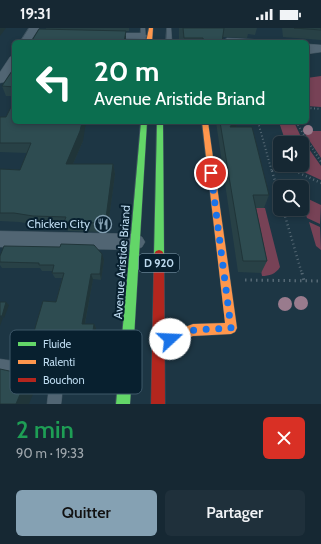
<!DOCTYPE html>
<html lang="fr">
<head>
<meta charset="utf-8">
<style>
	body { margin:0; font-family:Cabin,sans-serif; background:#1f303b; color:#f1f3f6; height:100vh; display:flex; flex-direction:column; font-size:15px; white-space:nowrap }
	* { box-sizing:border-box; margin:0 }
	p { font-size:13px; color:#9ea6ac }
	.icon { flex:none; width:22px; height:22px; fill:none; stroke:currentColor; stroke-width:2; stroke-linecap:round; stroke-linejoin:round }
	.map { position:relative; height:376px; overflow:hidden }
	.side { display:flex; flex-direction:column; background:#162833; flex:1 }
	.side>* { flex:none }
	.guide { position:absolute; left:12px; top:12px; width:297px; height:84px; border-radius:6px; box-shadow:0 2px 6px #0003,0 0 0 1px #35444e; background:#0b6e4f; color:#fff; overflow:hidden }
	.fabs { position:absolute; left:273px; top:108px; display:grid; gap:8px }
	.fabs a { display:grid; place-items:center; width:36px; height:36px; border-radius:6px; background:#162833; box-shadow:0 2px 6px #0003,0 0 0 1px #35444e; font-size:20px }
	.pin { position:absolute; display:grid; place-items:center; width:34px; height:34px; color:#fff; margin:-17px; border:2px solid #fff; border-radius:50%; box-shadow:0 1px 4px #0007 }
	.me { position:absolute; width:44px; margin:-22px; rotate:70deg; stroke-linejoin:round; filter:drop-shadow(0 0 3px #0008) }
	.turn { display:flex; align-items:center; gap:14px; height:84px; padding:0 16px; font-size:18px }
	.turn .icon { width:52px; height:52px; stroke-width:2.5 }
	.turn b { display:block; font-size:28px; line-height:34px }
	.round { display:grid; place-items:center; flex:none; width:42px; height:42px; border-radius:6px; background:#1f303b }
	.overview { display:flex; align-items:center; justify-content:space-between; height:68px; padding:0 16px }
	h1 { font-size:24px; font-weight:600; line-height:30px; color:#1e9e55 }
	.button { display:flex; gap:8px; margin-top:auto; padding:8px 16px }
	.button a { flex:1; height:46px; border-radius:6px; background:#85a1b3; color:#111; font-size:16px; font-weight:600; line-height:46px; text-align:center }
	.button a+a { background:#1f303b; color:#f1f3f6 }
	.status { display:flex; justify-content:space-between; align-items:center; height:28px; padding:0 20px; background:#162833; direction:ltr }
	.status svg { height:11px; fill:currentColor }
	.map>svg:first-child { display:block }
	.green { fill:#774256 }
	.lines { fill:none; stroke-linecap:round; stroke-linejoin:round }
	.lane-casing { stroke:#3f535f; stroke-width:1 }
	.street-casing { stroke:#3f535f; stroke-width:1 }
	.fast-casing { stroke:#3f535f; stroke-width:1 }
	.slow-casing { stroke:#3f535f; stroke-width:1 }
	.jam-casing { stroke:#3f535f; stroke-width:1 }
	.path-far2 { stroke:#556874; stroke-width:2; stroke-dasharray:1 2.5; stroke-linecap:butt }
	.path-far1 { stroke:#556874; stroke-width:2.5; stroke-dasharray:1 3; stroke-linecap:butt }
	.path { stroke:#556874; stroke-width:3; stroke-dasharray:1.5 4; stroke-linecap:butt }
	.lane { fill:#516573; fill-rule:evenodd }
	.street { fill:#516573; fill-rule:evenodd }
	.fast { fill:#63d668; fill-rule:evenodd }
	.slow { fill:#ff974d; fill-rule:evenodd }
	.jam { fill:#b3261e; fill-rule:evenodd }
	.tree { fill:#997b8d }
	.wall { fill:#284146 }
	.shaded-wall { fill:#203539 }
	.building { fill:#2e4c51; stroke:#203539 }
	.route { stroke:#1a73e8; stroke-width:7; stroke-dasharray:0 12.6 }
	.labels { text-anchor:middle; stroke-width:4; stroke-linejoin:round; paint-order:stroke }
	.shield { fill:#08202f; stroke:#87a2b5; stroke-width:1 }
	.shield-label { font-size:11px; font-weight:bold; fill:#bddaef }
	.poi-label { font-size:12px; fill:#bddaef; stroke:#08202f; text-anchor:end }
	.street-label { font-size:12px; fill:#bddaef; stroke:#08202f }
	.key { fill:#08202f; stroke:#3e5869; stroke-width:1 }
	.key-label { font-size:11px; fill:#bddaef }
</style>
</head>
<body>
<div class="status"><b>19:31</b><svg viewBox="0 0 49 12"><path d="M0 12V9h3v3zM5 12V6h3v6zM10 12V3h3v9zM15 12V0h3v12zM26 1h20v11H26zM47 4h2v5h-2z"/></svg></div>
<div class="map">
<svg width="321" height="376" viewBox="0 0 321 376">
	<rect width="100%" height="100%" fill="#1d3644"/>
	<path class="green" d="M321,48V79L307,78V50Z
		M279,94H294L302,111L321,138V152L295,140L294,137H302V115H286Z
		M303,103H321V130Z
		M302,168L321,177L320,196L307,190L302,175Z
		M249,180H265L280,239C276,246 269,248 262,248Z
		M309,194L320,199L321,222L316,218Z"/>
	<g class="lines">
		<g class="lane-casing">
			<path id="lane" d="M141,0H145L146,14H140Z
				M167,0H171L172,14H166Z
				M227,10L264,12L267,14H223Z
				M307,16L321,17V21L307,20Z
				M0,331C30,336 69,333 61,376H47L49,359L43,351L0,343Z"/>
		</g>
		<g class="street-casing">
			<path id="street" d="M29,0H39L30,14H20Z
				M102,5H142L147,8L142,11L99,10L97,8L99,6Z
				M321,18V24L307,26V20Z
				M14,28V39L4,54L0,55V44L10,29Z
				M0,203L136,206L142,209L145,214L142,219L136,222L0,219Z"/>
		</g>
		<g class="fast-casing">
			<path id="fast" d="M141,94H147L130,376H116Z
				M157,94H163L164,226L162,229L159,230L156,229L154,226Z"/>
		</g>
		<g class="slow-casing">
			<path id="slow" d="M149,0H153L152,14H146Z
				M202,94H208L237,300L235,304L231,306L193,308L159,321L155,319L153,315L155,311L159,309L193,296L225,295Z"/>
		</g>
		<g class="jam-casing">
			<path id="jam" d="M159,222L162,223L164,226L165,376H151L154,226L156,223Z"/>
		</g>
		<path class="path-far2" d="M307,80L321,81
			M258,94L272,144
			M296,94L321,134
			M272,143L297,144"/>
		<path class="path-far1" d="M272,143L280,170
			M295,143L321,155
			M283,181L302,246"/>
		<path class="path" d="M302,245L304,253
			M245,252L321,253
			M68,356L100,357"/>
		<use href="#lane" class="lane"/>
		<use href="#street" class="street"/>
		<use href="#fast" class="fast"/>
		<use href="#slow" class="slow"/>
		<use href="#jam" class="jam"/>
	</g>
	<g class="tree">
		<circle cx="308" cy="102" r="5"/>
		<circle cx="301" cy="275" r="7"/>
		<circle cx="285" cy="276" r="7"/>
	</g>
	<path class="wall" d="M46,0H129V3H121L127,12L46,1Z
		M179,0H257L255,7L248,6L247,10L223,9L222,14H182V11H179Z
		M282,0H321V12L283,9Z
		M14,40V68H6L2,58Z
		M0,89L83,113L73,136H113L115,146L108,198L100,204L68,203L66,198L38,197L19,194L0,193V141L20,142L27,125L0,124Z
		M216,94H239L236,99L269,167L264,180H256L267,233L261,245L238,244Z
		M0,228L104,232L101,252L93,251L85,296H94L96,300L90,344L59,338L55,335L59,319L36,318L31,314L56,274L62,250H55L52,245L53,243H42L40,240H2L0,237Z"/>
	<path class="shaded-wall" d="M0,0H6L0,8Z
		M126,3V14H124Z
		M82,94H86L83,113L69,145L66,136Z
		M233,94H239L227,113L230,99Z
		M113,136L115,146L108,198L100,204L98,195Z
		M102,226L104,232L101,252L100,246Z
		M91,246L93,251L84,300L82,296Z
		M6,274L9,277L4,290L2,288Z
		M0,288L3,290L0,298Z
		M94,296L96,300L90,344L87,342Z
		M28,347L38,353L29,376H16Z"/>
	<path class="building" d="M183,0H224L222,14H204L203,10H184Z
		M294,0H321V2Z
		M39,1L126,3L124,14H31Z
		M14,40V59L2,58Z
		M14,73V94H82L80,103L66,136H113L106,190L98,195L64,194L66,189L33,188L14,185H0V141L20,142L31,115H0V89H6Z
		M220,94H233L230,99H252L269,167H253L267,233H243Z
		M61,216L94,217L102,226L100,246H91L82,296H94L87,342L55,335L59,315L31,314L43,273L56,274L64,245H52L54,237H39V235L0,234V228L4,218L60,219Z
		M0,274H6L2,288H0Z
		M0,341L28,347L16,376H0Z"/>
	<g class="lines">
		<path class="route" d="M170,311L194,302L231,300L211,145"/>
	</g>
	<defs>
		<g id="restaurant-ring" transform="scale(0.9)"><circle r="9.5" fill="#08202f" stroke="#85a1b3" stroke-width="1.5"/><path d="M-5-6h1v4h1v-4h1v4h1v-4h1v5L-1.5 .5V6h-2V.5L-5-1ZM5-6V6H3V1.5H1.5Q1.5-4 5-6Z" fill="#85a1b3"/></g>
	</defs>
	<g fill-rule="evenodd">
		<use href="#restaurant-ring" x="103" y="196"/>
	</g>
	<g class="labels">
		<rect class="shield" x="139" y="226" width="40" height="18" rx="3"/>
		<g class="shield-label">
			<text x="159" y="239">D 920</text>
		</g>
		<g class="poi-label">
			<text x="90" y="200">Chicken City</text>
		</g>
		<g class="street-label">
			<text transform="translate(122 234) rotate(-86)" y="4">Avenue Aristide Briand</text>
		</g>
	</g>
	<rect x="10" y="302" width="132" height="64" rx="6" class="key"/>
	<rect x="18" y="314" width="18" height="4" fill="#63d668"/>
	<rect x="18" y="332" width="18" height="4" fill="#ff974d"/>
	<rect x="18" y="350" width="18" height="4" fill="#b3261e"/>
	<g class="key-label">
		<text x="43" y="320">Fluide</text>
		<text x="43" y="338">Ralenti</text>
		<text x="43" y="356">Bouchon</text>
	</g>
</svg>
<div class="fabs">
<a><svg class="icon" aria-label="sound" viewBox="0 0 24 24"><path d="M4 9h4l5-4v14l-5-4H4zM17 9q2 3 0 6"/></svg></a>
<a><svg class="icon" aria-label="search" viewBox="0 0 24 24"><circle cx="10" cy="10" r="6"/><path d="M15 15l6 6"/></svg></a>
</div>
<div class="pin" style="left:211px;top:145px;background:#d93025"><svg class="icon" aria-label="arrive" viewBox="0 0 24 24"><path d="M6 21V4h12l-3 4 3 4H6"/></svg></div>
<svg class="me" style="left:170px;top:311px" viewBox="-20 -20 40 40"><circle r="19" fill="#fff"/><path d="M0-13L10 11 0 6-10 11z" fill="#1a73e8"/></svg>
<div class="guide">
<div class="turn"><svg class="icon" aria-label="left" viewBox="0 0 24 24"><path d="M17 20v-9H6M10 6l-5 5 5 5"/></svg><div><b>20 m</b>Avenue Aristide Briand</div></div>
</div>
</div>
<section class="side">
<div class="overview"><div><h1>2 min</h1><p>90 m · 19:33</p></div><a class="round" style="background:#d93025;color:#fff"><svg class="icon" aria-label="close" viewBox="0 0 24 24"><path d="M6 6l12 12M18 6L6 18"/></svg></a></div>
<div class="button"><a>Quitter</a><a>Partager</a></div>
</section>
</body>
</html>
